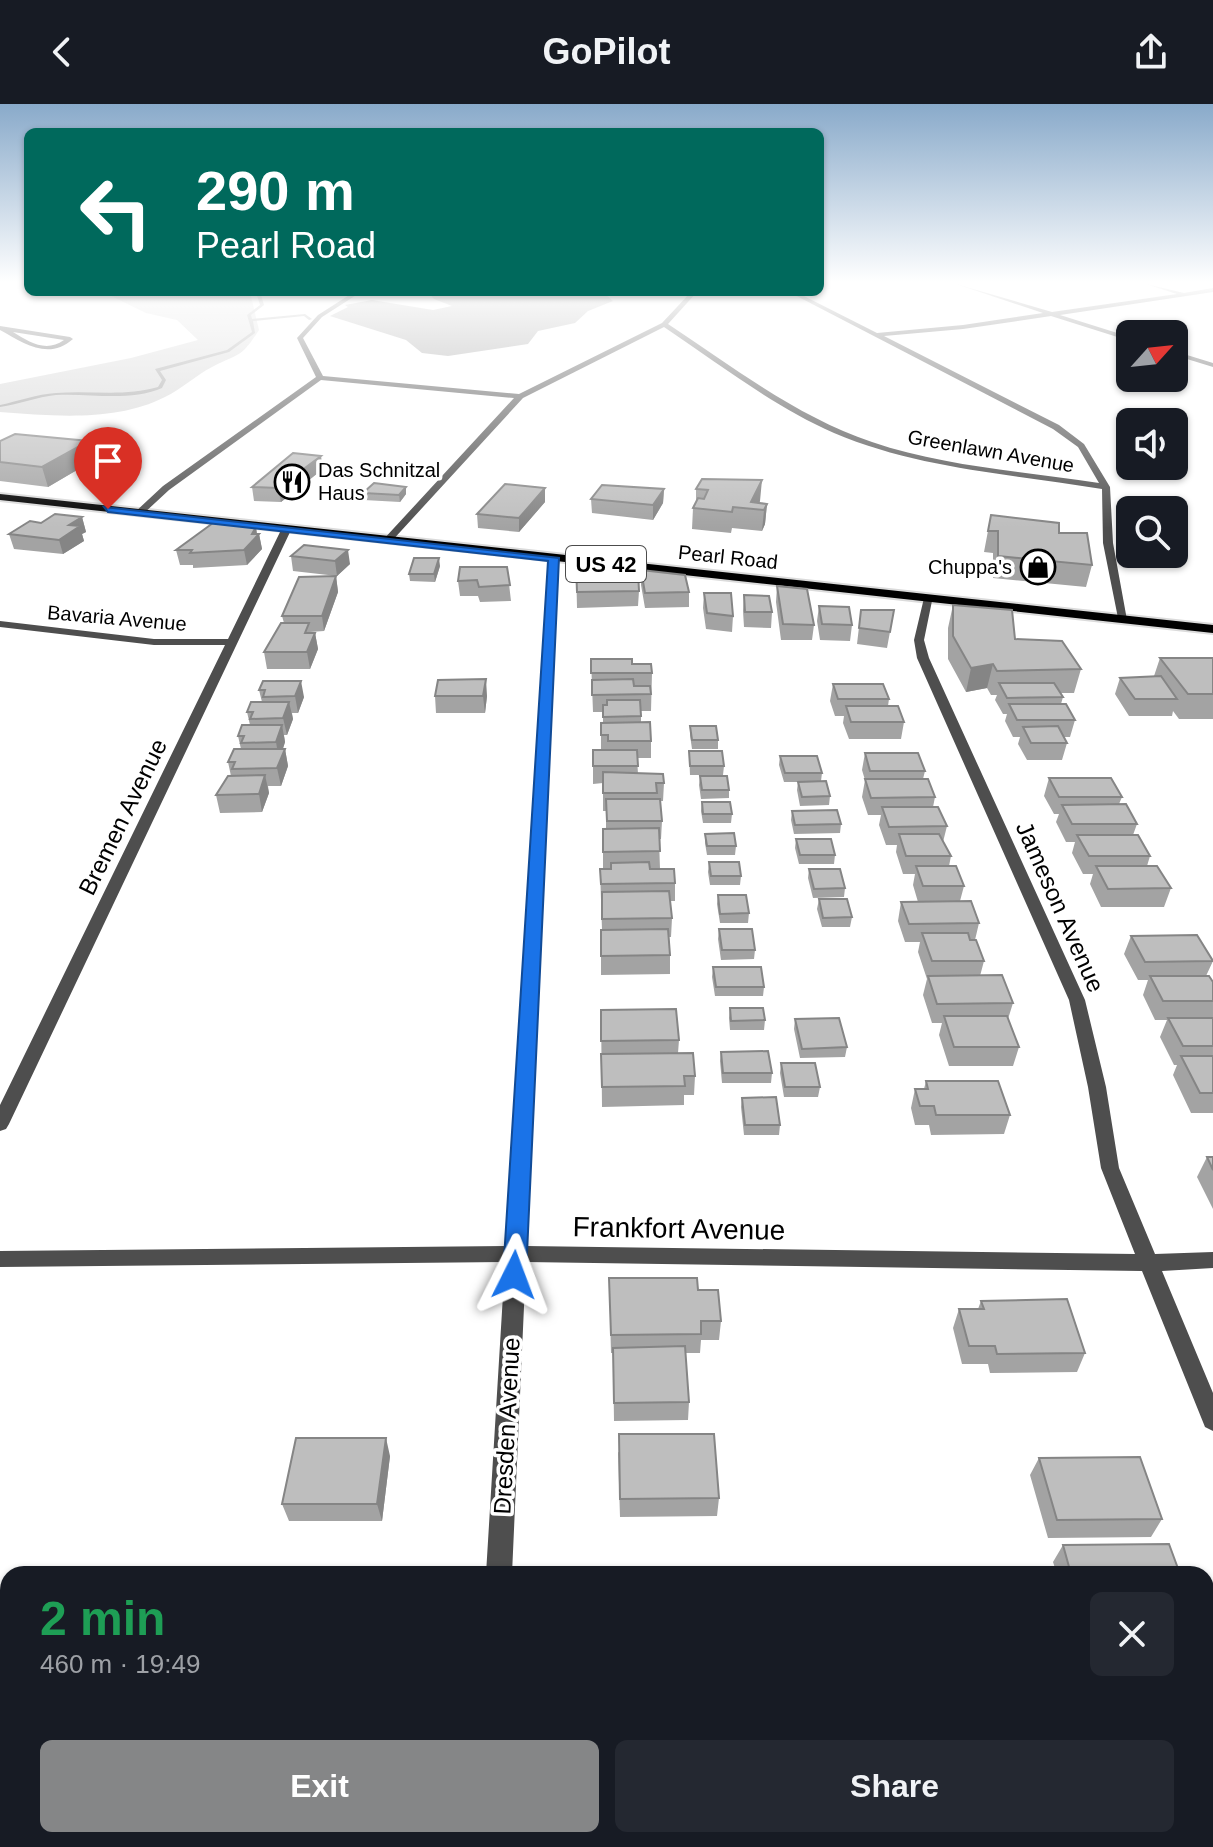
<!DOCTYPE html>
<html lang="en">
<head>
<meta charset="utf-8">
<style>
	body { margin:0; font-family:Arial,sans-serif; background:#242831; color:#f1f3f6; height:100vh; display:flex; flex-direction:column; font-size:30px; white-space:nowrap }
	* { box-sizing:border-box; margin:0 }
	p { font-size:26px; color:#9ea1a6 }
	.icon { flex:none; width:44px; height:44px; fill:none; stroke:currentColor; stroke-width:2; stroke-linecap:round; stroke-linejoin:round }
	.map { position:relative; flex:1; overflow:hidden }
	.details { position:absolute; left:0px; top:1462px; width:1214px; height:282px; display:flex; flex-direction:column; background:#171b24; border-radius:24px 24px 0 0; box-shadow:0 2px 6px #0004 }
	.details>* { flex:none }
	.hud { position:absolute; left:24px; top:24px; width:800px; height:168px; border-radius:12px; box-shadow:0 2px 6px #0004; background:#00695c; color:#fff; overflow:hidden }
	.needle { width:52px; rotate:63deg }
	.controls { position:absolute; left:1116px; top:216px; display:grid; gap:16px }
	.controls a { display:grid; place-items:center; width:72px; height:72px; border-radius:12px; background:#171b24; box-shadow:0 2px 6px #0004; font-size:40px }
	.pin { position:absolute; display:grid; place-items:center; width:68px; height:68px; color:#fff; margin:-82px -34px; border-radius:50% 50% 50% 0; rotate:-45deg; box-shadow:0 0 8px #0007 }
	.pin .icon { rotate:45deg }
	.me { position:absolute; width:88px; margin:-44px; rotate:3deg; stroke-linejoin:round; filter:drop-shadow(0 0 6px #0008) }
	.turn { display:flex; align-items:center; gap:28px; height:168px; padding:0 40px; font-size:36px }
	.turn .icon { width:104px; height:104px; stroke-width:2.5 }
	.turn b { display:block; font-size:56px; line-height:68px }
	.round { display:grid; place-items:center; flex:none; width:84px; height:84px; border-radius:12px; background:#242831 }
	.summary { display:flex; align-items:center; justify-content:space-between; height:136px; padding:0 40px }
	h1 { font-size:48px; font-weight:700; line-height:60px; color:#1e9e55 }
	.primary-button { display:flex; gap:16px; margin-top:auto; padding:16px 40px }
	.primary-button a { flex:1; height:92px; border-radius:12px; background:#858687; color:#fff; font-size:32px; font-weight:700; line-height:92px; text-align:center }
	.primary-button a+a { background:#242831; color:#f1f3f6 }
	header { display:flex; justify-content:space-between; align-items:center; height:104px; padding:0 40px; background:#171b24; font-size:36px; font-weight:700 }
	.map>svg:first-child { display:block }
	.green { fill:#d5d5d5 }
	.water { fill:#9c9c9c }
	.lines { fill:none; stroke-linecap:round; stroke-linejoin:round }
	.stream { fill:#9c9c9c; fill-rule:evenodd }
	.primary-casing { stroke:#dbdbdb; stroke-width:4 }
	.minor { fill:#4e4e4e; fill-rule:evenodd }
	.primary { fill:#000; fill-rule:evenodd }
	.wall { fill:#a3a3a3 }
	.shaded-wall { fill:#858585 }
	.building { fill:#bebebe; stroke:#858585; stroke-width:2 }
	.route { fill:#1a73e8; stroke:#114b97; stroke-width:2 }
	.labels { text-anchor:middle; stroke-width:7; stroke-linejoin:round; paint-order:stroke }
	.far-street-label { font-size:20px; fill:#000; stroke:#fff }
	.far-poi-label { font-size:20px; fill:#000; stroke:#fff; text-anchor:start }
	.shield { fill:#fff; stroke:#4c4c4c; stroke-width:2 }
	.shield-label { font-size:22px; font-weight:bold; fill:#000 }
	.street-label { font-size:24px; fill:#000; stroke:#fff }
	.near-street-label { font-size:28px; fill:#000; stroke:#fff }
</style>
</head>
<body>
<header><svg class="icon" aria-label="back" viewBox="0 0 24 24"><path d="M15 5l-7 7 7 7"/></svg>GoPilot<svg class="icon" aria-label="share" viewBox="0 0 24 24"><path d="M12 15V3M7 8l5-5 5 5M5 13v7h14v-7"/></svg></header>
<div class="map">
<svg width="1213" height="1743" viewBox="0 0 1213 1743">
	<rect width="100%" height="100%" fill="#fff"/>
	<path class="green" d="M103,188H250L259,226C240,255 241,248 212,263C196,271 182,285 165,293C116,318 54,312 0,308V280L131,254L198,236L177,216L146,209Z"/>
	<path class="water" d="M428,188H603L613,197L588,207L575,219L538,227L528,240L448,252L422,249L406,236L330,212L348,203L345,201L372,196L433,206L452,202L434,195Z"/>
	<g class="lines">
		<path class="stream" d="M256,188H260L264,201L251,211L252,215L305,210L312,215L309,216L304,212L253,217L255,229L229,248L160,267L166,276L162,284C129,298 91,289 56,291C37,293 19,300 0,303V301C19,297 37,290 56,289C91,286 124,293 158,283L162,276L155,265L227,246L252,228L247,211L260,201Z"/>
		<g class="primary-casing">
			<path id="primary" d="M0,390L1213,521V529L0,396Z"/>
		</g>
		<path class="minor" d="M956,180L1052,208L1177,190L1146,180L1184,189L1213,184V188L1060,211L1130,233V237L1051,212L963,225L884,232L1059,321L1084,340L1110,383L1113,439L1127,516L1118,514L1103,439L1102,385C1012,370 919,365 834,329C773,302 719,260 664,223L523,294L390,439L382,437L514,294L321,276L169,386L142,411L134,409L163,382L316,273L297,234L318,211L354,188H361L322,213L303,234L323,272L519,290L662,219L691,188H697L668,220C733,263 797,313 872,338C945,363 1024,367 1099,379L1078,343L1053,325L789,188H796L877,229L963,221L1043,209Z
			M0,222L70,233L73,235C48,257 24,239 0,226ZM13,228L64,236C46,249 29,238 13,228Z
			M1174,247L1213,259V263L1174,251Z
			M286,423L291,426L9,1020L6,1025L0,1027V1001L225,541H154L0,523V517L154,535H228L281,426Z
			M553,451L558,454L526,1142L1135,1150L1101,1064L1088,983L1069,896L917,554L914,536L924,494L933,492L924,536L929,554L1085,896L1106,983L1119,1064L1155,1150L1213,1148V1164L1162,1167L1213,1289V1327L1205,1323L1142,1167L526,1158L512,1470H486L505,1158L0,1163V1147L506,1142L548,454Z
			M471,1736H501V1743H471Z"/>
		<use href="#primary" class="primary"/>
	</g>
	<path class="wall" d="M0,337H89L94,356L48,383L0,377Z
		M323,365L281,398L254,397L252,383Z
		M702,375L760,397L759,399L767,400L765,420L762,427L732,424L731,429L692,425L693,404L696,399V385Z
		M545,384V398L519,428L478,424L477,410Z
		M664,385L663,399L653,416L592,409L591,395Z
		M363,389L406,390L400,398L364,396Z
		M991,411L1059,429L1092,461L1086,483L993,474V449L984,448Z
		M82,413L86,428L82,430L84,437L63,450L14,445L9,430L41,419Z
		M256,423L257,430H259L262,445L247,461L193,464V461H180L176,446Z
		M304,441L350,460L337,472L293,467L291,452Z
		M576,461L639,487L638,502L577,504Z
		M440,462L435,478L410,477L409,470Z
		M507,463L511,497L480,498L478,492H460L458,477Z
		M641,466L689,488V503L645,504L641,481Z
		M336,472L338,488L324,527L310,528V529H315L318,545L310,565H267L264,548L284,519L282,512Z
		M777,482L814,521L812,536H781L776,498Z
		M704,489L733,512L732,528L706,525L703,504Z
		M744,491L772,508L771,524L744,523L743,507Z
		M953,501L1015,535L1081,565L1074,589H1061L1063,593L1061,600L1075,616L1070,633H1064L1067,639L1062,656H1027L1018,640L1020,633H1013L1005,617L1007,610H1003L995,596L997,591H991L987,584L966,588L948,555V524Z
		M819,502L852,521L850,537L820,536L817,517Z
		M861,506H894L887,544L857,540Z
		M1160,554H1213V615H1179L1173,607L1172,612H1129L1115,590L1120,574L1154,572Z
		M591,555L632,560L652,569L651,607H641V619L651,637V654H637L638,670L664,679L663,697H660L662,717L661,735H659L660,765L675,779V797H670L672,814L671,833H669L670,851V870L601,871V826H602L600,765H603V725H606V707H603V679L593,680V646H601V619H603V608H593Z
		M263,577L304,593L298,609H292L293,615L287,631H284L285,638L283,645H285L288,662L281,682H268L269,689L262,708L220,709L216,691L231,672L228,658L241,645L238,632L250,621L247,608L262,598L259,586Z
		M833,580L889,595L888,602L904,618L901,635H849L843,619L844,612H835L830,597Z
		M435,592H487L485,609H436Z
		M690,622L718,636V645H692L690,631Z
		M689,647L724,662L723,671H690Z
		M865,649L925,667L923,675L935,693L933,703L947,722L943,738L951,752L949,762L964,782L960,797L979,819L975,836L984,857L980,872L1013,899L1008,915L1019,943L1013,962H949L939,931L942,919H932L923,891L927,875L918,848L920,838H905L898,817L901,798H918L913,781L915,770H903L896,748L897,741H886L879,721L881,711H868L862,693L865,676L862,666Z
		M780,652L822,669L821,677L830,692L829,701L800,702L797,686L798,678H784L779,661Z
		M700,672L729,686V694L701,695L699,681Z
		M1049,674L1122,693L1119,700L1137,720L1133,731L1150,752L1147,762L1171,784L1164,803H1101L1090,780L1093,770H1083L1072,749L1075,738H1066L1056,718L1059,710H1054L1044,692Z
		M702,698L732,710L731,719H703L701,707Z
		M792,707L841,720L840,729L794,730L791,716Z
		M705,730L736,742L735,751H707L705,739Z
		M796,735L835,751L834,760H799L795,744Z
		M709,758L741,772L740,781H710L708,768Z
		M809,765L845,784L844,793L813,794L808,774Z
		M718,791L749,809L748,819H720L717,800Z
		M819,795L852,813L850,823H822L817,805Z
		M719,825L755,846L754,855L721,856L718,835Z
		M1131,832L1213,857L1206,872L1213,878V1009H1191L1173,971L1177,961H1174L1160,933L1167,916H1155L1143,891L1148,876H1138L1124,850Z
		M713,863L764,883L763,892H715L712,873Z
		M730,904L765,916L764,926H730L729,914Z
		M601,906L679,936L678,949L695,972L694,991H684V1001L602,1003Z
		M795,915L847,943L845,953L800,954L794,925Z
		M721,948L772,969L771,979H722L720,957Z
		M781,959L820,983L818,993H784L780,969Z
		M926,977L1010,1011L1004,1030L931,1031L929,1021H915L911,1004L915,985H924Z
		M742,994L780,1021L779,1031H744L741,1003Z
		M1207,1053H1213V1105L1197,1073Z
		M609,1174L698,1186L721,1217L719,1236H701L700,1249H685L689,1298L688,1316L614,1317L613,1249H611Z
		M981,1197L1085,1249L1077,1268L990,1269L988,1260H962L953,1224L959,1205H978Z
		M618,1348L719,1394L717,1412L620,1413Z
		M390,1352L382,1417H289L282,1400Z
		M1039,1354L1162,1415L1151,1433L1048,1434L1030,1371Z
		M1063,1441L1180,1470H1057L1053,1458Z
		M1206,1545L1213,1564V1628H1206Z
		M1112,1736H1206L1213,1743H1114Z"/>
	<path class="shaded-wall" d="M89,337L94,356L48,383L42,363Z
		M321,352L323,365L281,398L278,384Z
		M762,376L760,397L756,405L751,398Z
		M406,383V390L400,398L399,391Z
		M545,384V398L519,428V414Z
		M664,385L663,399L653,416V401Z
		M767,400L765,420L762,427L764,406Z
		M82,413L86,428L82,430L84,437L63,450L59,436L69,421Z
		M256,423L257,432L259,430L262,445L247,461L244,446Z
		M348,446L350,460L337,472L335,457Z
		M439,454L440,462L435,478L434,470Z
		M336,472L338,488L324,527L322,512Z
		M315,529L318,545L310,565L307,548Z
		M993,560L987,584L966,588L971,564Z
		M486,575L487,592L485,609L483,592Z
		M301,577L304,593L298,609L295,592Z
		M289,598L293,615L287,631L283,614Z
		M282,621L285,638L279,656L276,638Z
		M285,645L288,662L281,682L277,664Z
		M265,671L269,689L262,708L259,690Z
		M386,1334L390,1352L382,1417L377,1400Z"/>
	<path class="building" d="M15,330L89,337L42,363L0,358V337Z
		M293,349L321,352L278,384L252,383Z
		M702,375L762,376L751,398L767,400L764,406L733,403L732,408L693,404L698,394L704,395L708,386L696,385Z
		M374,379L406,383L399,391L363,389Z
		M505,380L545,384L519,414L477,410Z
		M602,381L664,385L653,401L591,395Z
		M55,410L82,413L69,421L80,422L59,436L9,430L30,417L41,419Z
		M991,411L1059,419V429H1087L1092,461L998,452V427H988Z
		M213,419L256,423L252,430H259L244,446L190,449L192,446H176Z
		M304,441L348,446L335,457L291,452Z
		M414,454H439L434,470H409Z
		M576,461L638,467L639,487L577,488Z
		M460,463H507L510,481L479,483L477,476L458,477Z
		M641,466L685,471L689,488L645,489Z
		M336,472L322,512H282L299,473Z
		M777,482L807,485L814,521L783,520Z
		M704,489H731L733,512L707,509Z
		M744,491L769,492L772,508H745Z
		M953,501L1012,506L1015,535L1062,537L1081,565L997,567L993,560L971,564L953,532Z
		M819,502L849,503L852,521L822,520Z
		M861,506H894L890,528L859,524Z
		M281,519H309L305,529H315L307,548H264Z
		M1160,554H1213V590H1188Z
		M591,555H632V560H651L652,569H591Z
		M1161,572L1177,595H1135L1120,574Z
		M486,575L483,592H435L438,576Z
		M633,575L634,582H650L651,590L592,591V576Z
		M263,577H301L295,592L263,593L265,586H259Z
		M999,579H1054L1063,593L1007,594Z
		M833,580H883L889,595H838Z
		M607,596H640L641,612L603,613V601H607Z
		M251,598H289L283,614L250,615L253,608H247Z
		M1009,600H1066L1075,616H1017Z
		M846,602H898L904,618H851Z
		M650,618L651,637H608V631H601V619Z
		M242,621H282L276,638L241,639L244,632H238Z
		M690,622H716L718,636H692Z
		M1058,622L1067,639H1031L1023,623Z
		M234,645H285L277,664L232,665L235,658H228Z
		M593,646H637L638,662H593Z
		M689,647H722L724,662H690Z
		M865,649H918L925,667H870Z
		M780,652H817L822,669H785Z
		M603,668L663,670L664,679H656L657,689H603Z
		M265,671L259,690L216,691L228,672Z
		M700,672H727L729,686H702Z
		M1049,674H1111L1122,693H1059Z
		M865,675H928L935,693L871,694Z
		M826,677L830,692L802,693L798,678Z
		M606,695H660L662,717H607Z
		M702,698H730L732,710H703Z
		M1126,700L1137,720H1072L1062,701Z
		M882,703H938L947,722L889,723Z
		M837,706L841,720L795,721L792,707Z
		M659,724L660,747L603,748V725Z
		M734,729L736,742H707L705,730Z
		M899,730H939L951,752H906Z
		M1077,731H1138L1150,752H1089Z
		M796,735H831L835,751H800Z
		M649,758L650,765H674L675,779L601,780L600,765H611V759Z
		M709,758H739L741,772H711Z
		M916,762H956L964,782H923Z
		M1096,762H1157L1171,784L1108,785Z
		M809,765H840L845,784L814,785Z
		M669,787L672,814L602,815V788Z
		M718,791H746L749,809L720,810Z
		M819,795H847L852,813L823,814Z
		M971,797L979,819L909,820L901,798Z
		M668,825L670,851L601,852V826Z
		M719,825H752L755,846H722Z
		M922,829H968L970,836H976L984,857H932Z
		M1197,831L1213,857L1145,858L1131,832Z
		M713,863H761L764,883H716Z
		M1002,871L1013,899L937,900L928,872Z
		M1150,872H1209L1213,878V897H1163Z
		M730,904H763L765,916L731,917Z
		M676,905L679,936L601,937V906Z
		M944,912H1007L1019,943H954Z
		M839,914L847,943L802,945L795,915Z
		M1168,914H1213V942H1183Z
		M768,947L772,969H723L721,948Z
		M693,949L695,972H684L685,982L602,983L601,950Z
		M1181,952H1213V989H1200Z
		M781,959H815L820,983H785Z
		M926,977H998L1010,1011H936L934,1002H920L915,985H928Z
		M776,993L780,1021H745L742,994Z
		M1207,1053H1213V1066Z
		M609,1174H697L698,1186H718L721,1217H701V1230L611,1231Z
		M1067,1195L1085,1249L997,1250L995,1242H969L959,1205H984L981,1197Z
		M685,1242L689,1298L614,1299L613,1244Z
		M619,1330H714L719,1394L620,1395Z
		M296,1334H386L377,1400H282Z
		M1140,1353L1162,1415L1057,1416L1039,1354Z
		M1169,1440L1180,1470H1071L1063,1441Z
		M1206,1545L1213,1564V1614H1206Z
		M1206,1653H1213V1743H1130L1128,1736H1206Z"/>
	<linearGradient id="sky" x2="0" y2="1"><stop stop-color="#89aaca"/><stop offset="0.42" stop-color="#fff"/><stop offset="1" stop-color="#fff" stop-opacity="0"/></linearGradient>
	<rect width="1213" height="424" fill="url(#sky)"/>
	<path class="route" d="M104,403L559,454L526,1171L523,1178L514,1181L506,1178L503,1171L548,457L108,408Z"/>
	<defs>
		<g id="restaurant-ring" transform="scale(1.8)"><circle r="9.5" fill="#fff" stroke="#000" stroke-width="1.5"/><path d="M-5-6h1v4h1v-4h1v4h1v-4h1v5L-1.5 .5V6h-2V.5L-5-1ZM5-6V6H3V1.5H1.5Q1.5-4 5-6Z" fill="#000"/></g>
		<g id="shop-ring" transform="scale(1.8)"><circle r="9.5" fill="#fff" stroke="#000" stroke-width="1.5"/><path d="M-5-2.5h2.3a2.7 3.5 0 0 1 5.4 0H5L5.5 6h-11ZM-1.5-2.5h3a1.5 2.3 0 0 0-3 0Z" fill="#000"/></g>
	</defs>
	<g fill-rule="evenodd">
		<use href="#restaurant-ring" x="292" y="378"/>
		<use href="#shop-ring" x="1038" y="463"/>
	</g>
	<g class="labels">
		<g class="far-street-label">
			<text transform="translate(991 347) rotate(10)" y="7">Greenlawn Avenue</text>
			<text transform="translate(728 453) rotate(6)" y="7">Pearl Road</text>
			<text transform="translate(117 514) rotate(5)" y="7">Bavaria Avenue</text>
		</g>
		<g class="far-poi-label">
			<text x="318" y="373">Das Schnitzal<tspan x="318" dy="23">Haus</tspan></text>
			<text x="1012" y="470" text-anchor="end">Chuppa's</text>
		</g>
		<rect class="shield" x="566" y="442" width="80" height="36" rx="6"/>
		<g class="shield-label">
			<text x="606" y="468">US 42</text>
		</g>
		<g class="street-label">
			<text transform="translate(123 713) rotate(-64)" y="8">Bremen Avenue</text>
			<text transform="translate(1060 803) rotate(66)" y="8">Jameson Avenue</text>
			<text transform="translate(507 1322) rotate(-87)" y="8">Dresden Avenue</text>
		</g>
		<g class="near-street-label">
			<text transform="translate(679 1124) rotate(1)" y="10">Frankfort Avenue</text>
		</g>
	</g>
</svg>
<div class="controls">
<a><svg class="needle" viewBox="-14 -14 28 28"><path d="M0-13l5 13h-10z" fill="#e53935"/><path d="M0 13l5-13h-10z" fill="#9ea1a6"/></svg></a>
<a><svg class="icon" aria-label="sound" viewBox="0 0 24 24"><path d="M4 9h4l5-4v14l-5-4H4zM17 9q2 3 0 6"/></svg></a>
<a><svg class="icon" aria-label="search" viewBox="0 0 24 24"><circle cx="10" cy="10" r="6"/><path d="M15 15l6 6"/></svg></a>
</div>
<div class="pin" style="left:108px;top:405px;background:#d93025"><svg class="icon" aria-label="arrive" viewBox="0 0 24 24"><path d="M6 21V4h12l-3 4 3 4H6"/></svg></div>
<svg class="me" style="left:514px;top:1171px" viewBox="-20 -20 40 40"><path d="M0-17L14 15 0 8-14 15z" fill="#1a73e8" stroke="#fff" stroke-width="4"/></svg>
<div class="hud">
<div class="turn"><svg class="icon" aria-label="left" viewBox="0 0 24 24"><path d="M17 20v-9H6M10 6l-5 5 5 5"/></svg><div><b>290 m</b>Pearl Road</div></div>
</div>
<section class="details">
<div class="summary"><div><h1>2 min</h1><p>460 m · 19:49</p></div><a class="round"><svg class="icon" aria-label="close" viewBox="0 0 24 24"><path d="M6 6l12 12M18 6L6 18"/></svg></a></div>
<div class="primary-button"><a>Exit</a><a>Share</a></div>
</section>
</div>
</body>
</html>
